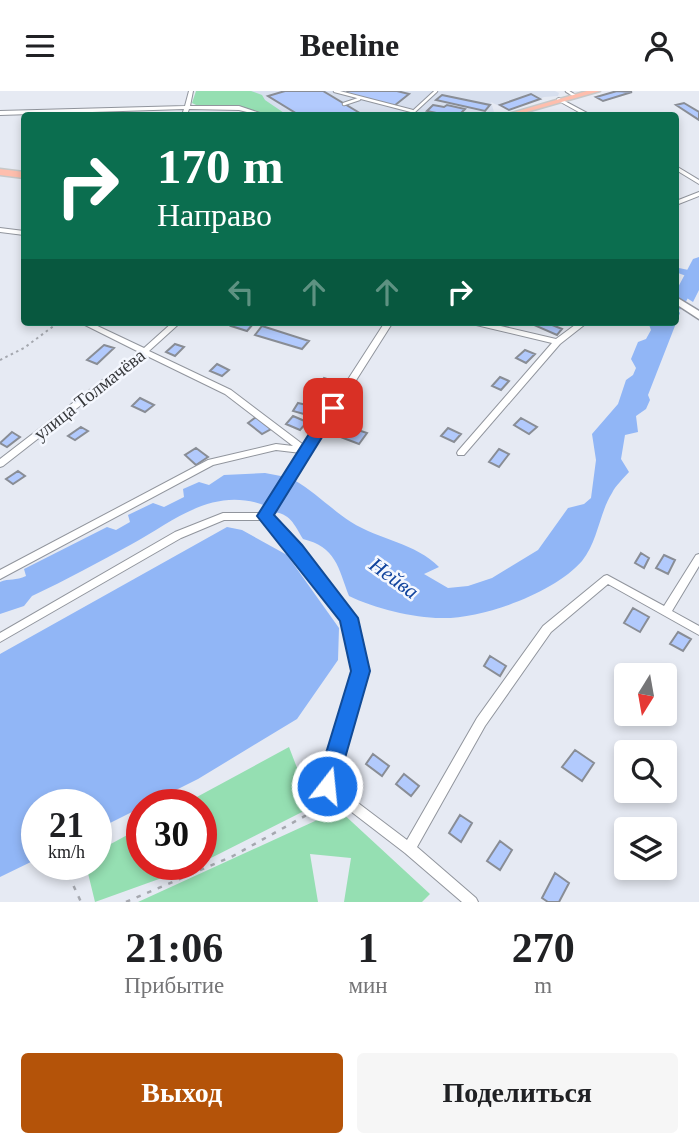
<!DOCTYPE html>
<html lang="ru">
<head>
<meta charset="utf-8">
<style>
	body { margin:0; font-family:Georgia,serif; background:#f6f6f6; color:#202124; height:100vh; display:flex; flex-direction:column; font-size:26px; white-space:nowrap }
	* { box-sizing:border-box; margin:0 }
	p { font-size:23px; color:#757577 }
	.icon { flex:none; width:38px; height:38px; fill:none; stroke:currentColor; stroke-width:2; stroke-linecap:round; stroke-linejoin:round }
	.map { position:relative; height:811px; overflow:hidden }
	.details { display:flex; flex-direction:column; background:#fff; flex:1 }
	.details>* { flex:none }
	.guide { position:absolute; left:21px; top:21px; width:658px; height:214px; border-radius:7px; box-shadow:0 4px 10px #0003; background:#0b6e4f; color:#fff; overflow:hidden }
	.needle { width:46px; rotate:191deg }
	.controls { position:absolute; left:614px; top:572px; display:grid; gap:14px }
	.controls a { display:grid; place-items:center; width:63px; height:63px; border-radius:7px; background:#fff; box-shadow:0 4px 10px #0003; font-size:35px }
	.speed { position:absolute; left:21px; top:698px; display:flex; gap:14px; font-size:35px; font-weight:700; text-align:center }
	.speed>* { display:grid; place-content:center; width:91px; height:91px; border-radius:50%; background:#fff; box-shadow:0 4px 10px #0003; line-height:1 }
	.speed small { font-size:18px; font-weight:400 }
	.speed .limit { border:10px solid #d22; background:#fff; color:#111 }
	.pin { position:absolute; display:grid; place-items:center; width:60px; height:60px; color:#fff; margin:-30px; border-radius:14px; box-shadow:0 4px 10px #0006 }
	.me { position:absolute; width:77px; margin:-38px; rotate:16deg; stroke-linejoin:round; filter:drop-shadow(0 0 5px #0008) }
	.turn { display:flex; align-items:center; gap:24px; height:147px; padding:0 21px; font-size:32px }
	.turn .icon { width:91px; height:91px; stroke-width:2.5 }
	.turn b { display:block; font-size:49px; line-height:60px }
	.lanes { display:flex; align-items:center; height:66px; padding:0 21px; background:#0003; justify-content:center; gap:35px; direction:ltr }
	.lanes .off { opacity:.35 }
	.eta { display:flex; justify-content:space-evenly; align-items:center; height:119px; text-align:center }
	.eta b { font-size:42px; font-weight:600; line-height:49px }
	.action { display:flex; gap:14px; margin-top:auto; padding:14px 21px }
	.action a { flex:1; height:80px; border-radius:7px; background:#b45309; color:#fff; font-size:28px; font-weight:600; line-height:80px; text-align:center }
	.action a+a { background:#f6f6f6; color:#202124 }
	header { display:flex; justify-content:space-between; align-items:center; height:91px; padding:0 21px; background:#fff; font-size:32px; font-weight:600 }
	.map>svg:first-child { display:block }
	.built { fill:#d7dfee }
	.green { fill:#95dfb2 }
	.water { fill:#91b6f6 }
	.lines { fill:none; stroke-linecap:round; stroke-linejoin:round }
	.river { fill:#91b6f6; fill-rule:evenodd }
	.building { fill:#b2cafd; stroke:#898d95; stroke-width:2 }
	.lane-casing { stroke:#91959d; stroke-width:4.5 }
	.street-casing { stroke:#91959d; stroke-width:2 }
	.secondary-casing { stroke:#91959d; stroke-width:3 }
	.primary-casing { stroke:#c7c8c8; stroke-width:3 }
	.path-far1 { stroke:#a5a8af; stroke-width:2; stroke-dasharray:2.5 3.5; stroke-linecap:butt }
	.path { stroke:#a5a8af; stroke-width:2.5; stroke-dasharray:4.5 7; stroke-linecap:butt }
	.lane { stroke:#fff; stroke-width:2.5 }
	.street { fill:#fff; fill-rule:evenodd }
	.secondary { fill:#fff; fill-rule:evenodd }
	.primary { fill:#febead; fill-rule:evenodd }
	.route { fill:#1a73e8; stroke:#114b97; stroke-width:2 }
	.labels { text-anchor:middle; stroke-width:5; stroke-linejoin:round; paint-order:stroke }
	.street-label { font-size:19px; fill:#37393c; stroke:#f4f7fe }
	.water-label { font-size:21px; font-style:italic; fill:#10439d; stroke:#f4f7fe }
</style>
</head>
<body>
<header><svg class="icon" aria-label="menu" viewBox="0 0 24 24"><path d="M4 6h16M4 12h16M4 18h16"/></svg>Beeline<svg class="icon" aria-label="person" viewBox="0 0 24 24"><circle cx="12" cy="8" r="4"/><path d="M4 21q1-7 8-7t8 7"/></svg></header>
<div class="map">
<svg width="699" height="811" viewBox="0 0 699 811">
	<rect width="100%" height="100%" fill="#e6eaf3"/>
	<path class="built" d="M198,0H555L559,2L558,5L544,6L507,19L491,11L494,21L483,24H280Z"/>
	<path class="green" d="M196,0H251L262,4L265,9L287,24H270L230,15L196,14L192,12Z
		M289,656L312,716L201,772V714H182Z
		M339,719L430,803L422,811H344L351,767L310,763L318,811H138Z
		M142,736V774H198L95,811L86,774H96V761Z"/>
	<path class="water" d="M699,168V199L693,211L676,200V195L682,199L689,186L678,182L679,177L693,180L697,173L694,171Z
		M676,217L680,222L648,304L650,309L646,318L636,325L638,341L625,344L621,368L629,381C623,388 616,394 612,402C599,423 598,450 582,470C554,502 483,528 441,527C413,527 374,517 349,505C338,476 336,456 303,448C294,433 290,422 272,421L294,389C315,401 331,418 351,431C379,449 416,452 439,476L424,483L448,497L468,495L492,487L538,459L568,417L584,413L591,407L596,369L592,343L618,313L626,289L633,284L636,277L631,268L638,251L646,248L651,239L648,231H676Z
		M265,382L286,386L266,415C214,394 174,430 132,453C99,471 66,489 32,505L24,515L0,523V491C9,487 16,490 26,485L24,478L107,436L116,439L130,431L128,424L153,412L164,416L184,406L183,398L199,391L209,394L224,384Z
		M227,436L242,439L287,464L339,537L338,569L297,628L198,688L96,739V714H37V768L0,786V563Z"/>
	<g class="lines">
		<path class="river" d="M699,166V186L682,218L676,219V200L693,168Z"/>
	</g>
	<path class="building" d="M285,0H323L363,24H299L268,5Z
		M348,0H397L409,3L394,15L345,3Z
		M617,0L632,1L603,10L596,6Z
		M531,3L540,8L509,19L500,14Z
		M442,4L490,14L485,20L436,9Z
		M684,12L699,21V29L676,14Z
		M433,14L444,16L447,14L465,18L459,24H435L437,22L427,20Z
		M235,231H246L253,233L247,240L231,235Z
		M537,231H545L562,238L557,244L534,234Z
		M262,235L309,250L302,258L255,244Z
		M175,253L184,256L175,265L166,261Z
		M104,254L114,257L97,273L87,269Z
		M525,259L535,263L526,272L516,267Z
		M217,273L229,279L222,285L210,280Z
		M500,286L509,290L501,299L492,295Z
		M324,287L336,291L326,303L315,299Z
		M140,307L154,314L145,321L132,315Z
		M298,312L316,316L311,325L293,320Z
		M293,325L307,331L300,339L286,333Z
		M256,326L271,338L262,343L248,332Z
		M521,327L537,336L529,343L514,334Z
		M346,335L367,342L359,353L338,345Z
		M81,336L88,340L75,349L68,345Z
		M448,337L461,343L454,351L441,345Z
		M12,341L20,346L7,356L0,352Z
		M196,357L208,366L196,374L185,364Z
		M499,358L509,363L499,376L489,371Z
		M18,380L25,385L13,393L6,388Z
		M641,462L649,467L644,477L635,472Z
		M664,464L675,469L668,483L656,477Z
		M633,517L649,526L640,541L624,532Z
		M678,541L691,548L683,560L670,553Z
		M490,565L506,575L500,585L484,575Z
		M575,659L594,672L582,690L562,676Z
		M373,663L389,675L382,685L366,673Z
		M404,683L419,695L411,705L396,693Z
		M460,724L472,732L461,751L449,742Z
		M500,750L512,759L500,779L487,770Z
		M555,782L569,792L559,811H548L542,807Z"/>
	<g class="lines">
		<g class="lane-casing">
			<path id="lane" d="M335,0L412,20
				M567,0L575,5
				M344,13L359,8
				M410,24L436,0"/>
		</g>
		<g class="street-casing">
			<path id="street" d="M189,0H193L190,15H239L266,24H259L239,19L189,18L187,24H182L184,18L0,24V20L185,15Z
				M559,7L589,23L590,24H584L557,9V8Z
				M676,75L699,89V93L676,79Z
				M699,101V105L676,114V110Z
				M0,137L24,140V144L0,141Z
				M79,231H89L144,257L173,231H181L149,260L231,299L305,355L385,231H393L270,425L299,455L354,527L366,580L333,693L407,749L477,627L543,535L604,485L607,484L664,515L696,464L699,463V475L672,520L699,535V544L608,493L551,541L485,635L417,756L476,807L478,811H462L405,762L323,699L321,695L356,580L344,529L293,461L263,429H224L181,447L0,551V542L175,441L223,422H262L301,362L276,359L213,374L0,488V479L208,369L276,353L293,355L225,303L145,264L3,375L0,376V368L139,261Z
				M471,231H484L556,248L579,231H588L560,253L464,364H458L457,362L458,360L552,252L472,233Z"/>
		</g>
		<g class="secondary-casing">
			<path id="secondary" d="M676,206L699,220V228L676,213Z"/>
		</g>
		<g class="primary-casing">
			<path id="primary" d="M587,0H600L516,24H505Z
				M0,78L24,81V87L0,84Z"/>
		</g>
		<path class="path-far1" d="M0,269L24,257L59,231"/>
		<path class="path" d="M64,774L81,811
			M126,811L233,765L330,711"/>
		<use href="#lane" class="lane"/>
		<use href="#street" class="street"/>
		<use href="#secondary" class="secondary"/>
		<use href="#primary" class="primary"/>
	</g>
	<path class="route" d="M333,312L340,317L274,424L302,454L358,527L370,580L337,695L334,703L327,706L319,703L316,695L351,580L340,530L257,425L328,313Z"/>
	<g class="labels">
		<g class="street-label">
			<text transform="translate(89 303) rotate(-38)" y="7">улица Толмачёва</text>
		</g>
		<g class="water-label">
			<text transform="translate(394 487) rotate(36)" y="7">Нейва</text>
		</g>
	</g>
</svg>
<div class="controls">
<a><svg class="needle" viewBox="-14 -14 28 28"><path d="M0-13l5 13h-10z" fill="#e53935"/><path d="M0 13l5-13h-10z" fill="#757577"/></svg></a>
<a><svg class="icon" aria-label="search" viewBox="0 0 24 24"><circle cx="10" cy="10" r="6"/><path d="M15 15l6 6"/></svg></a>
<a><svg class="icon" aria-label="layers" viewBox="0 0 24 24"><path d="M12 4l9 5-9 5-9-5zM3 14l9 5 9-5"/></svg></a>
</div>
<div class="speed"><div>21<small>km/h</small></div><div class="limit">30</div></div>
<div class="pin" style="left:333px;top:317px;background:#d93025"><svg class="icon" aria-label="arrive" viewBox="0 0 24 24"><path d="M6 21V4h12l-3 4 3 4H6"/></svg></div>
<svg class="me" style="left:327px;top:695px" viewBox="-20 -20 40 40"><circle r="17" fill="#1a73e8" stroke="#fff" stroke-width="3"/><path d="M0-11L8 9 0 5-8 9z" fill="#fff"/></svg>
<div class="guide">
<div class="turn"><svg class="icon" aria-label="right" viewBox="0 0 24 24"><path d="M7 20v-9h11M14 6l5 5-5 5"/></svg><div><b>170 m</b>Направо</div></div>
<div class="lanes"><svg class="icon off" aria-label="left" viewBox="0 0 24 24"><path d="M17 20v-9H6M10 6l-5 5 5 5"/></svg><svg class="icon off" aria-label="ahead" viewBox="0 0 24 24"><path d="M12 20V5M6 11l6-6 6 6"/></svg><svg class="icon off" aria-label="ahead" viewBox="0 0 24 24"><path d="M12 20V5M6 11l6-6 6 6"/></svg><svg class="icon" aria-label="right" viewBox="0 0 24 24"><path d="M7 20v-9h11M14 6l5 5-5 5"/></svg></div>
</div>
</div>
<section class="details">
<div class="eta">
<div><b>21:06</b><p>Прибытие</p></div>
<div><b>1</b><p>мин</p></div>
<div><b>270</b><p>m</p></div>
</div>
<div class="action"><a>Выход</a><a>Поделиться</a></div>
</section>
</body>
</html>
